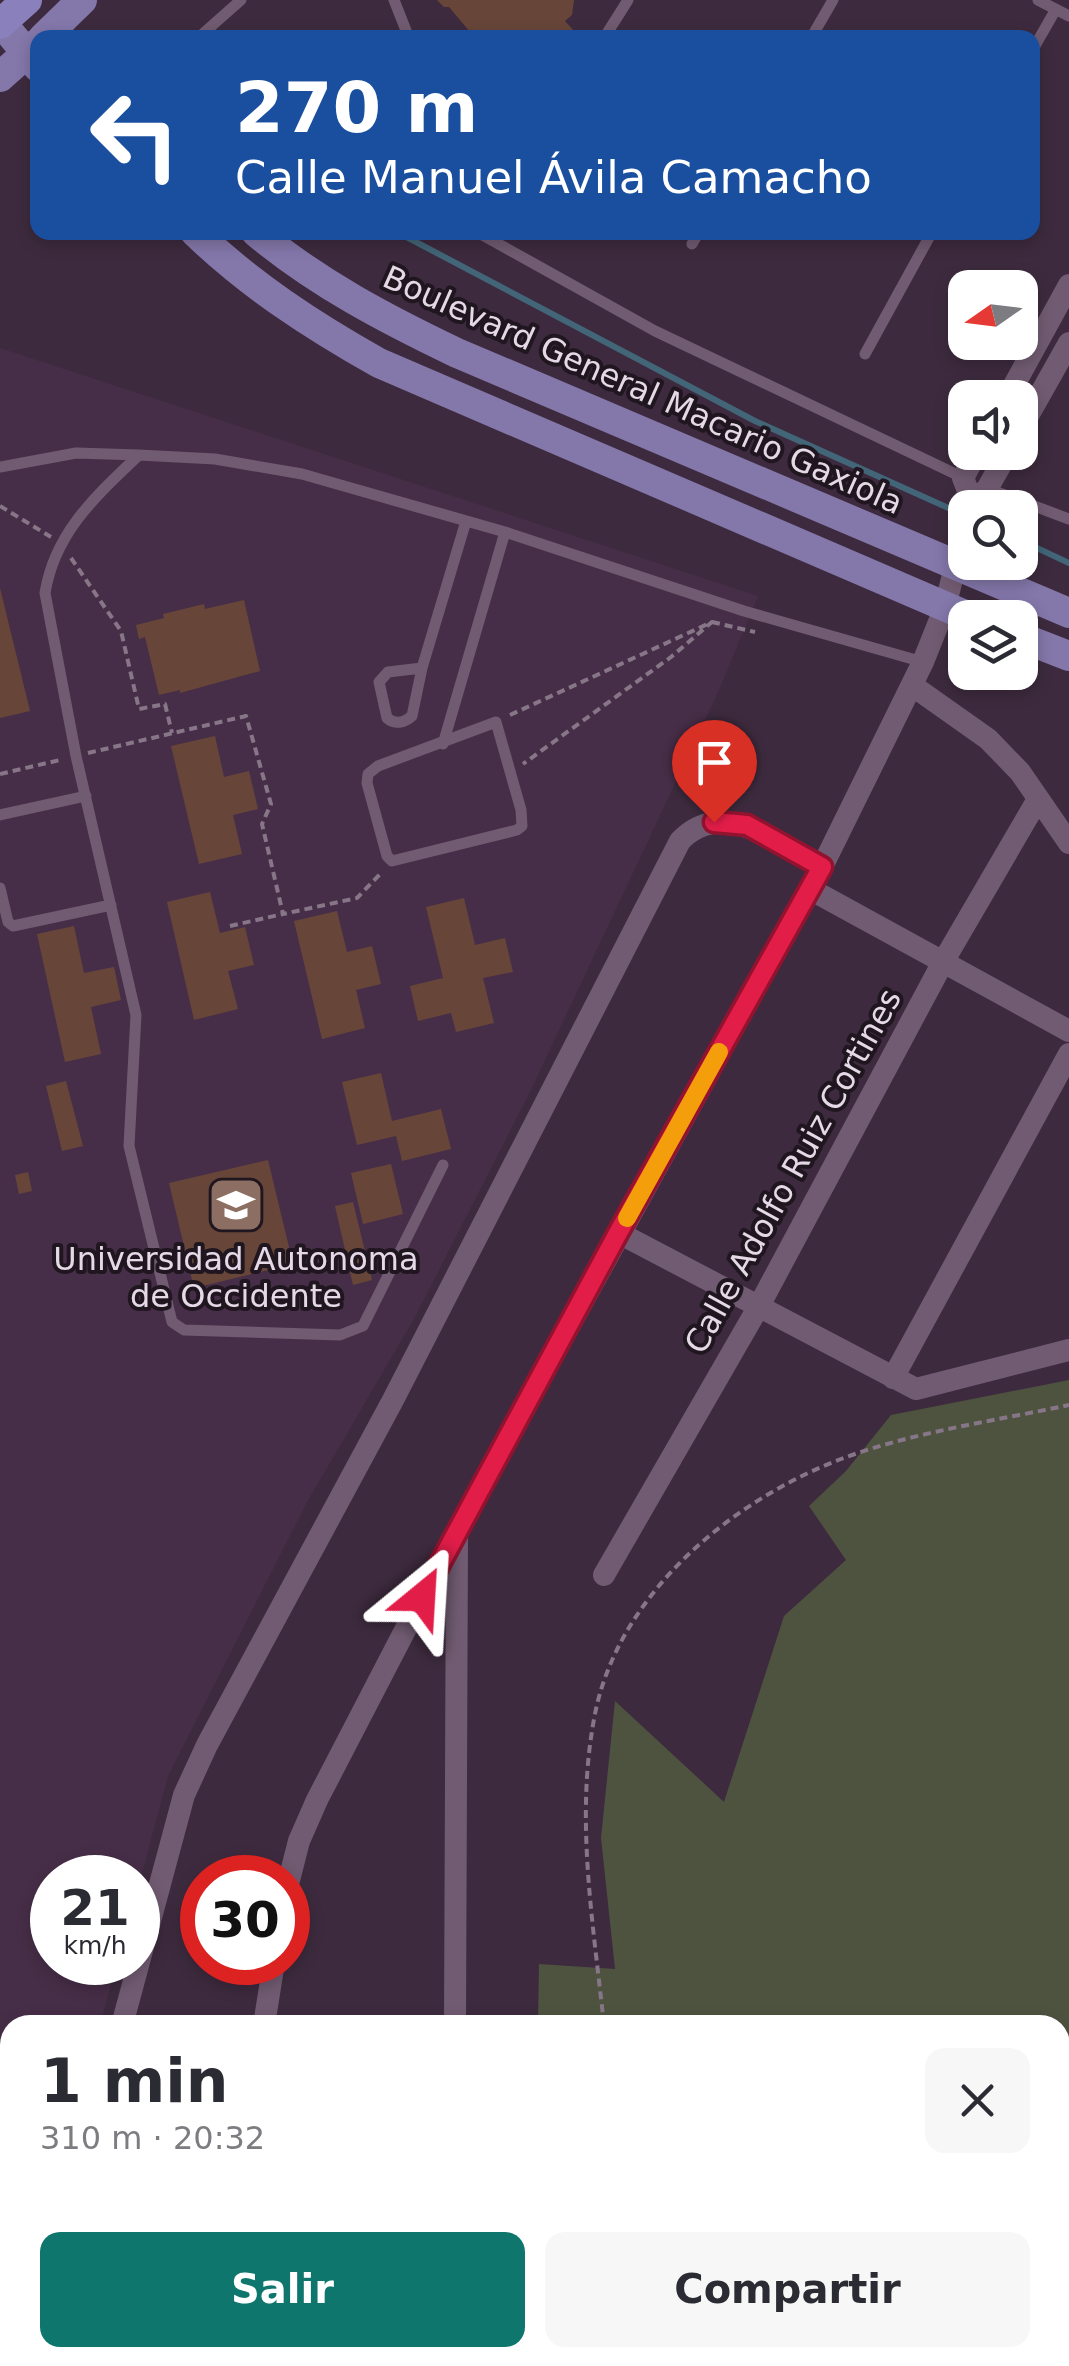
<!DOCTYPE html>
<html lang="es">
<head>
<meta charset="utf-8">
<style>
	body { margin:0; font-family:"DejaVu Sans",sans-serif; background:#f7f7f7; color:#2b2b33; height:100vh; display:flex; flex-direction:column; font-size:38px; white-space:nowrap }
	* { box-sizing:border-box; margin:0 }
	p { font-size:32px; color:#7c7c81 }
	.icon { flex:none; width:55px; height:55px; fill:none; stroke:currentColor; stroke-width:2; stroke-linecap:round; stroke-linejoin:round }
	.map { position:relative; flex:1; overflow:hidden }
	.details { position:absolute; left:0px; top:2015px; width:1070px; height:352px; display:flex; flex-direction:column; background:#fff; border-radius:30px 30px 0 0; box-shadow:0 5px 15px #0003 }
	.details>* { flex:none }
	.guide { position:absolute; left:30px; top:30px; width:1010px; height:210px; border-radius:20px; box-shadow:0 5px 15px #0003; background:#1a4fa0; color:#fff; overflow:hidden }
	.needle { width:65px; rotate:256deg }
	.tools { position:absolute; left:948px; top:270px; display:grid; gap:20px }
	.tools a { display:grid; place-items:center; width:90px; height:90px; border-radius:20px; background:#fff; box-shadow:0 5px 15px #0003; font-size:50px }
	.speed { position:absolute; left:30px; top:1855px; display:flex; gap:20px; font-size:50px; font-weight:700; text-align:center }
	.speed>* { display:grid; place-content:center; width:130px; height:130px; border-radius:50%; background:#fff; box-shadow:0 5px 15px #0003; line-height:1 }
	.speed small { font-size:25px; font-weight:400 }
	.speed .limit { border:15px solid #d22; background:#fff; color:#111 }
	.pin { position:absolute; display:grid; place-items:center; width:85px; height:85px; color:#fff; margin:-102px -42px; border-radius:50% 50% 50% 0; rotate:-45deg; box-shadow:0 0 10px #0007 }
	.pin .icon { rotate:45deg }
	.me { position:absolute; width:110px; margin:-55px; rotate:27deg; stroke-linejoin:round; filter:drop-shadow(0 0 8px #0008) }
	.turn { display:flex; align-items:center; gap:35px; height:210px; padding:0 40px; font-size:45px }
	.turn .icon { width:130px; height:130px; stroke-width:2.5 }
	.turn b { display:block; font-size:70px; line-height:85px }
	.round { display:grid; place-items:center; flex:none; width:105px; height:105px; border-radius:20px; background:#f7f7f7 }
	.summary { display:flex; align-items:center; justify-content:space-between; height:170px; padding:0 40px }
	h1 { font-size:60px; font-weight:700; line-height:75px }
	.button { display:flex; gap:20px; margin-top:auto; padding:20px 40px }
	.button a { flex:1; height:115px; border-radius:20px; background:#0f766e; color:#fff; font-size:40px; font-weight:700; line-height:115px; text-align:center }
	.button a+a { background:#f7f7f7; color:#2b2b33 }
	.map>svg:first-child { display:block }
	.built { fill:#472e48 }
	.green { fill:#4e5340 }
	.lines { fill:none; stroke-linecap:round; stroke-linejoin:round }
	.stream { stroke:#426577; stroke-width:6 }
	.building { fill:#674639 }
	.path { stroke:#867687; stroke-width:4; stroke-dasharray:8 5; stroke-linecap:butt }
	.service { stroke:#715b72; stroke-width:11 }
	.minor { stroke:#715b72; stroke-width:22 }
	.primary { stroke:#8477aa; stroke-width:30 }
	.trunk { stroke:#8a80bc; stroke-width:30 }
	.route-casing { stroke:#92132f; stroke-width:25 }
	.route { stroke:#e11d48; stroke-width:18 }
	.slow { stroke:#f59e0b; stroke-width:18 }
	.labels { text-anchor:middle; stroke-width:8; stroke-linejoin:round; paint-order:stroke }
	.street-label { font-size:32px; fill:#e6d9e7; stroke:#1f161f }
	.poi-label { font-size:32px; fill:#e6d9e7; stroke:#1f161f }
</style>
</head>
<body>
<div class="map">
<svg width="1069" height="2366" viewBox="0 0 1069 2366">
	<rect width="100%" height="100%" fill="#3d2a3e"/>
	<path class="built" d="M0,348L758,596L719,690L530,1092L415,1317L306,1504L168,1776L138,1888V1878H52V1962L117,1963L100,2025H10V2202L0,2198Z"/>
	<path class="green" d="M1069,1380V2366H536V2358H1060V2025H538L539,1964L615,1969L601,1838L615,1701L724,1802L784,1616L846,1560L809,1506L846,1471L891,1415Z"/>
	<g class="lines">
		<path class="stream" d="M397,232L755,421L964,515
			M1020,540L1069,563"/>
	</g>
	<path class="building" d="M437,0H574L572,15L565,21L575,32L569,38H475L449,7H444Z
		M0,588L30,711L0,718Z
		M244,600L260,671L180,693V690L159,695L145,637L139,639L136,625L164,618L163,614L204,604L205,609Z
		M215,736L224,777L249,771L258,809L233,815L242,854L199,864L171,746Z
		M210,892L220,933L245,927L254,965L228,971L238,1009L194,1020L167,902Z
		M464,898L475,945L505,938L513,972L483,978L494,1023L456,1032L451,1013L418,1021L410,986L443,978L426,907Z
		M337,911L347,952L372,946L381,984L356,990L365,1028L322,1039L294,921Z
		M74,926L84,973L114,967L121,1000L91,1007L101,1054L65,1062L37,934Z
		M381,1073L392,1121L441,1109L451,1149L402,1161L396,1136L357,1145L342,1082Z
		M66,1081L83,1146L62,1151L46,1086Z
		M268,1160L293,1264L194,1288L169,1183Z
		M391,1164L403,1214L363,1224L351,1173Z
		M28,1172L32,1191L19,1194L15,1175Z
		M353,1202L372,1280L353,1285L335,1206Z"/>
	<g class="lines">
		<path class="path" d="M0,506L51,537
			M71,558L121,631L139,709L165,704L172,733
			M712,622L755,632
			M510,715L712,622L671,657L523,764
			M88,753L246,716L271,804L262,824L283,914L357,898L382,872
			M0,774L60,760
			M230,926L283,914
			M604,2025C593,1921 574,1813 596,1709C622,1591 733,1500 841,1459C913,1432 994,1421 1069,1405
			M656,2358L659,2366"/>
		<path class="service" d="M394,0L409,38
			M1038,0L1069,16
			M198,38L241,0
			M604,38L628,0
			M811,38L833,0
			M1032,51L1056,9
			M477,232L655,331L964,478
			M692,244L699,232
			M865,354L932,232
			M0,467L76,453L139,455
			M986,488L1069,519
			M422,668L388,672L379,682L387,718C395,725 404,723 412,716L422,668L466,521
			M496,722L521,810L522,826L517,830L392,861L387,856L367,783L368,774L378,766Z
			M443,744L505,532
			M0,815L86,796
			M0,888L8,922L13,926L111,905
			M443,1165L363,1326L340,1335L184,1330L172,1322L129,1146L136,1015L76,756L45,593C55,532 96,496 139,455L215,459L302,474L505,532L744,611L923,662"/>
		<path class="minor" d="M1007,398L1069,285
			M1020,430L1069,343
			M972,501L987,489L1008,452
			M970,508L972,501L963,478L977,452
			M913,686L988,739L1020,772L1069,843
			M810,889L1069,1031
			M619,1233L916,1389L1069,1350
			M893,1378L1069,1054
			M604,1575L759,1306L943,962L1038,799
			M288,1884L299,1841L317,1800L457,1530L822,867L923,662L945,607L965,527
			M122,2025L184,1795L207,1745L393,1400L680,841C722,796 781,844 822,867
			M264,2025L274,1962
			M455,2025L457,1534
			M284,2358L327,2366
			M66,2366L67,2358
			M206,2366L208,2358
			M448,2366V2358"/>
		<path class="primary" d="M0,21L38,67
			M43,38L82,0
			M0,77L38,43
			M195,232C250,285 313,326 379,363L972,618
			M256,232C317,283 386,319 457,353L1069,613
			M1020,637L1069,656"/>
		<path class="trunk" d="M0,24L27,0"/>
	</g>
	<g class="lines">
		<g class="route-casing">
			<path id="route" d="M422,1597L618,1233L822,867L747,825L714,822"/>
		</g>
		<use href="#route" class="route"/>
		<path class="slow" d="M627,1218L719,1052"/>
	</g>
	<defs>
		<g id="university-square" transform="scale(2.875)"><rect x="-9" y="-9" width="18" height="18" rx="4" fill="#8d6e63" stroke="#1f161f"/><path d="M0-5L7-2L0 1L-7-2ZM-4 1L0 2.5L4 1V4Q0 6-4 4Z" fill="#fff"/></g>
	</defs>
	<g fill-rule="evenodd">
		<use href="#university-square" x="236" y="1205"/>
	</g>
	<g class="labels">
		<g class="street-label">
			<text transform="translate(643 390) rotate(24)" y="11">Boulevard General Macario Gaxiola</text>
			<text transform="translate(793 1171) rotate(-61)" y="11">Calle Adolfo Ruiz Cortines</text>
		</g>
		<g class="poi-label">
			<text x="236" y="1270">Universidad Autonoma<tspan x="236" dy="37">de Occidente</tspan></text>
		</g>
	</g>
</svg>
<div class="tools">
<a><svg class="needle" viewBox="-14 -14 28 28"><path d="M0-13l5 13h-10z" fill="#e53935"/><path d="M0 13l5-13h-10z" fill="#7c7c81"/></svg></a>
<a><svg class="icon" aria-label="sound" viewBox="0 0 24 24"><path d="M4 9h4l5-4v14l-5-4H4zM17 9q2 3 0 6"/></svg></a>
<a><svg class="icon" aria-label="search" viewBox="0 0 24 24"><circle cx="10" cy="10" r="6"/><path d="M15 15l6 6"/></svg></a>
<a><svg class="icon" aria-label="layers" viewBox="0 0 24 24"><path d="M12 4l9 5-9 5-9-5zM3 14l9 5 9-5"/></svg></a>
</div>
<div class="speed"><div>21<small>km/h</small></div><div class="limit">30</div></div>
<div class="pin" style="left:714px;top:822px;background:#d93025"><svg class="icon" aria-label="arrive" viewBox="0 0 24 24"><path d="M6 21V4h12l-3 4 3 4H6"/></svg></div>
<svg class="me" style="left:422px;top:1597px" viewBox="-20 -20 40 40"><path d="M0-17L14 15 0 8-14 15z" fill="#e11d48" stroke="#fff" stroke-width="4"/></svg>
<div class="guide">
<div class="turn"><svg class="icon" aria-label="left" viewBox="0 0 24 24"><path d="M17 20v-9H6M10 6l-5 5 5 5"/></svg><div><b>270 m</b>Calle Manuel Ávila Camacho</div></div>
</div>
<section class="details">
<div class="summary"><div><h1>1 min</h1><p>310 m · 20:32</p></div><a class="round"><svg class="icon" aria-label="close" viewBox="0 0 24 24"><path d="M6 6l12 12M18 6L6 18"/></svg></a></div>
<div class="button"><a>Salir</a><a>Compartir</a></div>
</section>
</div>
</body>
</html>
